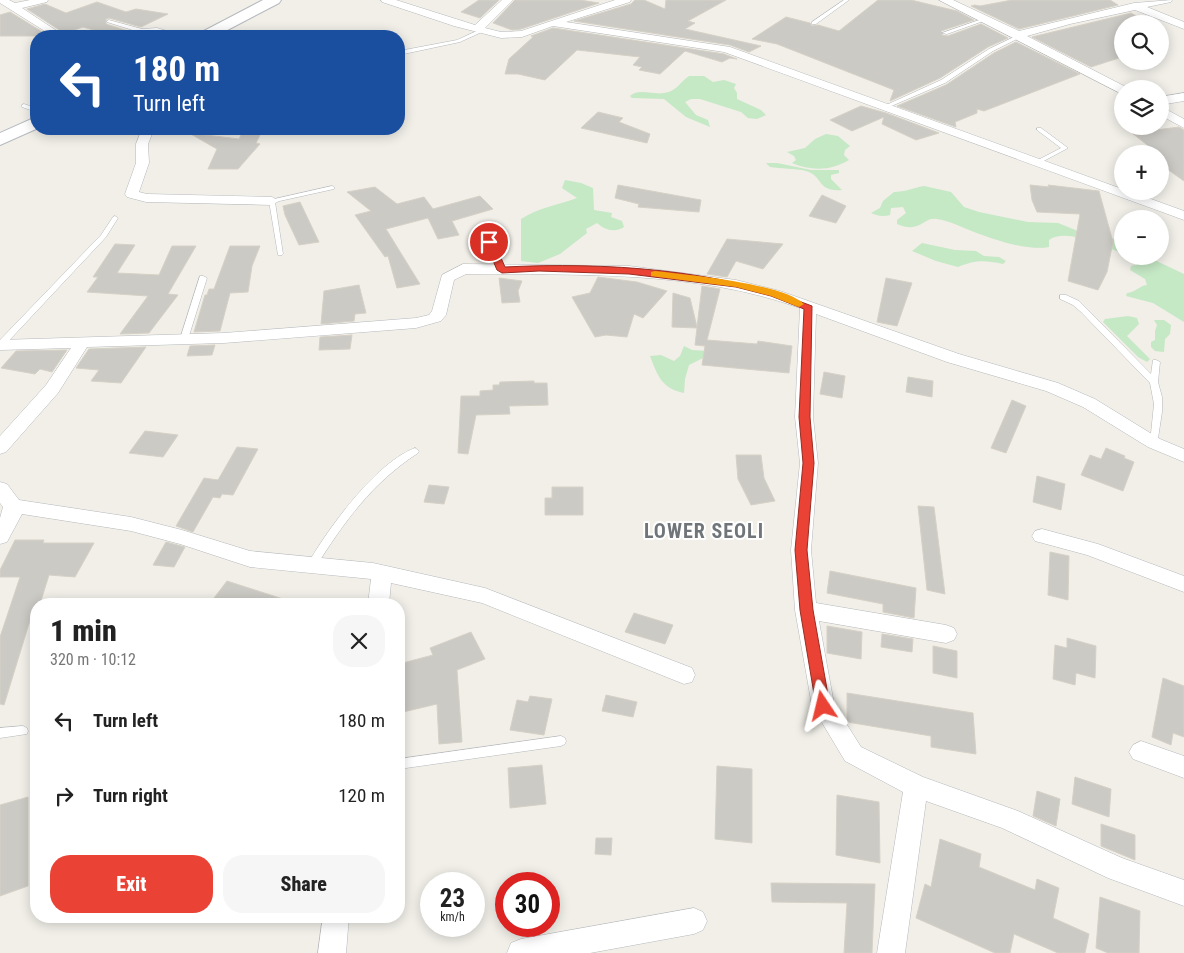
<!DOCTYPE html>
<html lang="en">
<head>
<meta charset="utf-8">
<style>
	body { margin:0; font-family:"Roboto Condensed",sans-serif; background:#f6f6f6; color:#222; height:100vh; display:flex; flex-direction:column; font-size:19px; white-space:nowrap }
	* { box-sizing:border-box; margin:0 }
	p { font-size:16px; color:#767676 }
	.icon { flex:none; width:28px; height:28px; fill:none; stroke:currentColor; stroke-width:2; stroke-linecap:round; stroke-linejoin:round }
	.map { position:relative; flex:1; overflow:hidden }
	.sheet { position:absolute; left:30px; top:598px; width:375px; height:325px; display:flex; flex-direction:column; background:#fff; border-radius:20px; box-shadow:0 2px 12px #0003 }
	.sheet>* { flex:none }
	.top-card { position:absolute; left:30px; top:30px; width:375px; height:105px; border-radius:20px; box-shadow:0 2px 12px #0003; background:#1a4fa0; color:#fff; overflow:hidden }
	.buttons { position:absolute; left:1114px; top:15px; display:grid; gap:10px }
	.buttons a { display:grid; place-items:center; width:55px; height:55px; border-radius:50%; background:#fff; box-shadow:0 2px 12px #0003; font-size:25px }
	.speed { position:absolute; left:420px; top:872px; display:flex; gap:10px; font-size:25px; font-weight:700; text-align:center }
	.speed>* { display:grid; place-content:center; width:65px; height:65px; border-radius:50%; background:#fff; box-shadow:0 2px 12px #0003; line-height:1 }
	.speed small { font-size:12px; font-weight:400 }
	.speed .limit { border:8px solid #d22; background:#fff; color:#111 }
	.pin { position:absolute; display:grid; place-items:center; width:42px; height:42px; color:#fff; margin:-21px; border:2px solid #fff; border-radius:50%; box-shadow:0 1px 5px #0007 }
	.me { position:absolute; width:55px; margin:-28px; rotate:350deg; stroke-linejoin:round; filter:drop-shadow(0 0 4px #0008) }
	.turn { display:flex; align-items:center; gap:18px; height:105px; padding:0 20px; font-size:22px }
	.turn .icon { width:65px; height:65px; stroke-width:2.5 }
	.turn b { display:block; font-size:35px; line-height:42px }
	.round { display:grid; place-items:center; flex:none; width:52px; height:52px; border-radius:20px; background:#f6f6f6 }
	.overview { display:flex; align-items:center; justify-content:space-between; height:85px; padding:0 20px }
	h1 { font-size:30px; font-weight:800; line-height:38px }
	.button { display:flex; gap:10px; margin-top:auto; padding:10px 20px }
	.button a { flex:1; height:58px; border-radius:20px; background:#ea4335; color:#fff; font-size:20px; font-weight:800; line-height:58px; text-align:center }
	.button a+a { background:#f6f6f6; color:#222 }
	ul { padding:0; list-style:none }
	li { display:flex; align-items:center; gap:15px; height:75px; padding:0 20px }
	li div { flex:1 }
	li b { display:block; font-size:19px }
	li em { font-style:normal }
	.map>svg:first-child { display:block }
	.green { fill:#c5e8c5 }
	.building { fill:#cccac5; stroke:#d6d1c6 }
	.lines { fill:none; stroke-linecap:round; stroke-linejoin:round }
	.service-casing { stroke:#b5b8bc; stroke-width:1 }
	.minor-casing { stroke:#b5b8bc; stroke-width:1 }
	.secondary-casing { stroke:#b6babf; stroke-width:2 }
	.service { fill:#fff; fill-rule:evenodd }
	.minor { fill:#fff; fill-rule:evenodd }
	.secondary { fill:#fff; fill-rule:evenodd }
	.route { fill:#ea4335; stroke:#982c22 }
	.slow { fill:#f59e0b }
	.labels { text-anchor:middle; stroke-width:4; stroke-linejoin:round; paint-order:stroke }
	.district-label { font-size:20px; font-weight:bold; letter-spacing:1px; fill:#70757a; stroke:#fff }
</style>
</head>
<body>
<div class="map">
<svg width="1184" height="953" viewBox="0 0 1184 953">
	<rect width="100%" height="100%" fill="#f1efe8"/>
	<path class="green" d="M689,76H704L713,82L724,80L736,84L734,88L737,93V99L761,110L766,115L757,119L748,118L741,112L700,99H691L685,102L696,115L708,120L710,127L686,117L664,99L632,98L630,96C639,88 653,95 664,93C676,92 680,82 689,76Z
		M826,134L838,136L850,146L845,150L844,155L849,160C831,171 811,171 792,163L796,160L794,156L787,152L805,148L815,139Z
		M766,163H777L811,170H839V173L831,175V179L842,190C816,192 824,176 806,171C795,168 781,169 770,167Z
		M565,180L581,183L593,188L594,210L612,213L611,217L622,221L624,227C614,233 605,230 597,223L586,229L587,233L560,254L538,263L521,261V219C538,208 558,205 577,198L562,188Z
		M924,186L951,192L964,207L979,212L1028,222L1058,223L1078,231L1104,235L1122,242V253C1105,247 1066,227 1049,240V247C1028,251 995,240 974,232C961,227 951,221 937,219C922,217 921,234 897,224V220L906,213L903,207L891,208L890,215C883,217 878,216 871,213L880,208L883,201L894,192C905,192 913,188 924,186Z
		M922,243L955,250L976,251L984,256L999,257L1006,261L1003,264C984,260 975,260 958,267L936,261L912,251Z
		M1140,256H1146L1184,274V322L1153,303L1126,296L1127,293C1136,292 1139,286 1147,285L1145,279L1130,270L1131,266L1136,265Z
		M1128,316L1137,318L1139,324L1127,336L1150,359L1147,362L1138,357L1103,322L1105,319Z
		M1154,320H1164L1171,325L1170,334L1165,339L1164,352L1155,351L1151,347V342L1155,340V331L1157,325Z
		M684,346L692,350L708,351L707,356L689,365L685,379L684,393C661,388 658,376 650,356L661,355L674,361L680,356Z"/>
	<path class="building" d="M479,0H499L480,18L461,12Z
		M515,0H580L599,3L521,29L512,30L493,23Z
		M635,0H644L665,9L666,0H726L688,21L695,23L685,29L761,46L749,52L730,45L574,21L631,4Z
		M878,0H911L957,11L974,20L941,31L942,35L948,36L981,24L1008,38L988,47L940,78L890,101L894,90L777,44L752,39L786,17L810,23L812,26L818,25L839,31Z
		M1012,0H1110L1118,5L1019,29L971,6L975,5L980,6Z
		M97,2L126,12L136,9L168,14L141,27L109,18L106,19V24L131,32L122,36H114L83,27L58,36L62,34L61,31L27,9L45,4L66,13Z
		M10,12L49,36H0V15Z
		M1131,13L1150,24H1122V57L1091,67L1032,37Z
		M553,28L724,54L737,59L730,58L722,62L685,51L660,74L639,70L642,67L633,65L640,57L577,50L545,80L518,74H505L509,59L533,37L531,36Z
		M1016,42L1080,74L984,111L977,109V113L955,122L956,127L897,106L946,85L994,53Z
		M861,106L886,113L939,133L916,140L882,124L884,117L852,131L830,120Z
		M598,112L623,118L619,122L650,134L647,143L581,128Z
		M1179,127L1184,130V181L1160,164V154H1145L1140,150L1151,148L1132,133Z
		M244,129H263L256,143L260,144L238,169H208L217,149L189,133L239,139Z
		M618,185L701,200L699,212L638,207L639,204L615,198Z
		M1030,185L1049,187L1048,185L1099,191L1113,242L1107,272L1098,290L1068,281L1080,214L1037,212L1032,200Z
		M375,187L397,204L424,197L433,209L480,196L493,209L452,221L459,235L438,239L428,218L386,229L420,284L397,288L388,256L385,257L355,215L371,211L347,192Z
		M822,195L846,206L836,223L809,216Z
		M300,202L319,242L299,245L285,215L283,206Z
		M727,239L783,244L763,269L736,261L727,277L707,274Z
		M115,244L135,245L117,273L159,275L172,246H196L168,294L178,295L149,333L120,334L148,296L87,292L98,277H93Z
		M230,246H260L252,266L248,292L230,293L220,331L194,332L205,295H207L209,289H214Z
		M598,277L637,282L667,291L643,318L634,314L627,337L606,335L595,337L572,297L590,293Z
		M499,278L522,281L518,291L520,302L502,303Z
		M886,278L912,283L897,326L877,322Z
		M359,285L366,313L355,314L354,321L321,324L324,291Z
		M702,286L720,289L707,340L757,344L758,341L792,346L789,373L702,365L705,346L695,345L697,328L672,327L673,293L690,298L697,327Z
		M352,335L350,349L319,350L320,337Z
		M215,345L212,355L187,356L190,346Z
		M146,347L121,383L91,381L99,370L76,368L89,349Z
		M67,350L52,372L40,369L35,374L1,368L16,351Z
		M824,372L845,376L842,398L820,394Z
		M908,377L933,381L932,397L906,392Z
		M534,381V383H547L548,405L509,406L510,414L476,415L468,454L458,453L461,396H480V391L493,390V385H499L500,382Z
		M1012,400L1026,406L1006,453L991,448Z
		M145,431L178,435L163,457L129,453Z
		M237,447L258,449L233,495L222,494L220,498L213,497L193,532L176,526L204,478L218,480Z
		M1106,448L1125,456L1124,458L1134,462L1123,491L1081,475L1090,455L1101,459Z
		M736,455H761L764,478L775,501L751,505L738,479Z
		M1037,476L1065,484L1061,510L1033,502Z
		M429,485L449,487L444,504L424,502Z
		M552,487H583V515H545V498H552Z
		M918,506L934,507L945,594L927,590Z
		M15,540H44L43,543H94L75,577L49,575L40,604H36V616L31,617L4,705L0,704V637L20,577H0V570Z
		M166,542L185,547L174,567L153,565Z
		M1050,552L1069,556L1068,600L1048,595Z
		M830,571L916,588L914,618L883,612V604L827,593Z
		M227,581L286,600L285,604H233L214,598Z
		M634,613L673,625L665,644L625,632Z
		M827,626L862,632L861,659L827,653Z
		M471,632L485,659L457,670L462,742L439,744L437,704L399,713V664L433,655L430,648Z
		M882,634L913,639L912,652L881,647Z
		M1067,638L1096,646L1095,678L1076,673L1075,685L1053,679L1055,645L1067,648Z
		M933,646L957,651V678L933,673Z
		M1163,678L1184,686V737L1173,733L1171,745L1152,737Z
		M847,693L973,713L976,754L931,747V736L847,722Z
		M606,695L637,702L633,717L602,711Z
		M530,696L552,699L544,735L510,730L517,700L528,702Z
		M542,765L546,804L510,808L508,768Z
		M717,766L752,769V843L715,839Z
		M1075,777L1111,789L1109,817L1072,804Z
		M1037,791L1060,799L1056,826L1033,816Z
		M837,795L879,802L880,863L836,855Z
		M28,797V886L0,896V805Z
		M1101,824L1135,835V860L1101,846Z
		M596,838H612L611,855L595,854Z
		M940,839L981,854L979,867L1035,890L1037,879L1059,888L1053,918L1089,934L1085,953H1058L1014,934L1010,953H995L916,918L925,884L931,887Z
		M771,883L875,884L872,953H844L847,903L772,902Z
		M1100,897L1140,911L1139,953H1108L1096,948Z"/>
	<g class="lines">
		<g class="service-casing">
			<path id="service" d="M844,0H849L816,24H812V22Z
				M985,18L989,19L947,34L942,33Z
				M109,20L142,29L157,28L183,36H175L157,32L142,33L107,22V21Z
				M479,30L484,31L460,42L399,55V51L457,40Z
				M1016,36L1021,37L993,51L945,83L889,107L884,106L941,80L989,49Z
				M24,104L36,108V112L22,107V105Z
				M1037,128H1041L1068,148L1040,163H1036V161L1061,148L1037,130Z
				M332,186L334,187V189L275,202L283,254L282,255H278L269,201L270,200Z
				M115,216L118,218L106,237L3,347H0V340L101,235L113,217Z
				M482,225L485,227L506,270L504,271H500L498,270L479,227Z
				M200,276H203L207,278L188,339L184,341H181L180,339Z
				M1060,295H1066L1079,301L1151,374L1153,360H1156L1160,362L1158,382L1162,397V412L1157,445H1151L1150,443L1154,404L1150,383L1081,312L1073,305L1060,299Z
				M415,448L419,451L418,453C372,483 344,522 315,568H309L307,565C327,530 376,462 415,448Z
				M23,726L27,728L28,731L27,734L0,738V728Z
				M561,736L565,738L566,741L565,744L561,746L399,769V759Z"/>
		</g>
		<g class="minor-casing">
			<path id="minor" d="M0,0H9L15,3L30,0H48L47,2L22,8L60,33L55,36L51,35L0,3Z
				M381,0H396L475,25L502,0H513L485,28L501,32L521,31L615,0H631L630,2L566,22L730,47L1122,189V191H1129L1184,211V220L724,52L553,26L522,37L501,38L454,26L382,2Z
				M939,0H953L1019,31L1134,3L1172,0L1171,2L1147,7L1184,22V29L1135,10L1070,24L1027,36L1126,87L1127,89H1122V94Z
				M1184,93V101L1160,105V97Z
				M1160,106L1184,119V128L1160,115Z
				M142,129H154L148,144L149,163L139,192L147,194L272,197L279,201L272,205L146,202L127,197L125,194L136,163V144Z
				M463,264L629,266L736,280L780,291L959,354L1058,383L1095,399L1160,439L1184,449V462L1148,447L1083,407L1046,391L947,362L816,314L813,417L818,463L811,550L816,603L946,625L954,628L957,634L954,640L946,643L819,621L834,704L861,747L923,777L1018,811L1122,858L1184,880V906L1108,878L1002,828L926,801L905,953H877L903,792L845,761L812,706L795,610L791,550L800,463L795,417L800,308C694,270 578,275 466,274L454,280L446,315L441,321L416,328L224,343L87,347L58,393L6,452L0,454V436L46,385L71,348L0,350V340L224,333L416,318L429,315L432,311L442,275Z
				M0,482L7,484L19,500L131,517L182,530L250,551L373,563L485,588L692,668L695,675L692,682L684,684L482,603L391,583L389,604H368L371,579L250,567L180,544L131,531L22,514L7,542L0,544V518L3,507L0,503Z
				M1042,529L1098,544L1184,576V592L1087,555L1035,541L1032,536L1035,531Z
				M1141,741L1184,756V778L1133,759L1129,752L1133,745Z
				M694,908L703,912L707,921L703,930L694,934L590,953H507L511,943L521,939Z
				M323,916H349L346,953H318Z"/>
		</g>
		<g class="secondary-casing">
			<path id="secondary" d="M263,0H281L279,3L216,36H197L200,33Z
				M36,117V129L0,145V133Z"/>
		</g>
		<use href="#service" class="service"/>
		<use href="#minor" class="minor"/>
		<use href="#secondary" class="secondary"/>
	</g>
	<path class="route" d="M489,239L494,242L505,267C605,262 719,269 812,306L810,417L814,463L807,550L813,610L830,706L828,710L823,712L818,710L816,706L800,610L795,550L803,463L799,417L804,309L771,296L736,287L629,274L539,271L502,273L497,270L485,242Z"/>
	<path class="slow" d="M655,271C687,275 782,283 804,304L799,307L796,306L771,296L736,287L651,276V272Z"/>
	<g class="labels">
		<g class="district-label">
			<text x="704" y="538">LOWER SEOLI</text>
		</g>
	</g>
</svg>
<div class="buttons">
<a><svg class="icon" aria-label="search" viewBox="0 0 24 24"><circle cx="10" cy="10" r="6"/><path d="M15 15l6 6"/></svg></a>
<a><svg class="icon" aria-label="layers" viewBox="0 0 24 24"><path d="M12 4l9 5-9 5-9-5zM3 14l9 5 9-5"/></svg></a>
<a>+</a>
<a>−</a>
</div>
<div class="speed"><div>23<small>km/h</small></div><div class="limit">30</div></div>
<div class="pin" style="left:489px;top:242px;background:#d93025"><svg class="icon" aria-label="arrive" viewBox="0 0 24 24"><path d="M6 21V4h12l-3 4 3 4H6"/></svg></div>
<svg class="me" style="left:823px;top:706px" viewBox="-20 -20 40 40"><path d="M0-17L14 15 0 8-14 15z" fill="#ea4335" stroke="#fff" stroke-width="4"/></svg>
<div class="top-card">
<div class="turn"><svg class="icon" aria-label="left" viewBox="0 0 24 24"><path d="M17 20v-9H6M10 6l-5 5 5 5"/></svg><div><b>180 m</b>Turn left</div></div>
</div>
<section class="sheet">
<div class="overview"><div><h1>1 min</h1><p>320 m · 10:12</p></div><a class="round"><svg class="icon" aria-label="close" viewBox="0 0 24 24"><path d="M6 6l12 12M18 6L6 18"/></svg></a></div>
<ul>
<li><svg class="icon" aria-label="left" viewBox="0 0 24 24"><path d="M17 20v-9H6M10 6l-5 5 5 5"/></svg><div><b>Turn left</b></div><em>180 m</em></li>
<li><svg class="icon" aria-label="right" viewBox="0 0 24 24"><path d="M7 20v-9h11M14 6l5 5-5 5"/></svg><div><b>Turn right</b></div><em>120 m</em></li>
</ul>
<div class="button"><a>Exit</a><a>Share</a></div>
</section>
</div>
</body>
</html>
